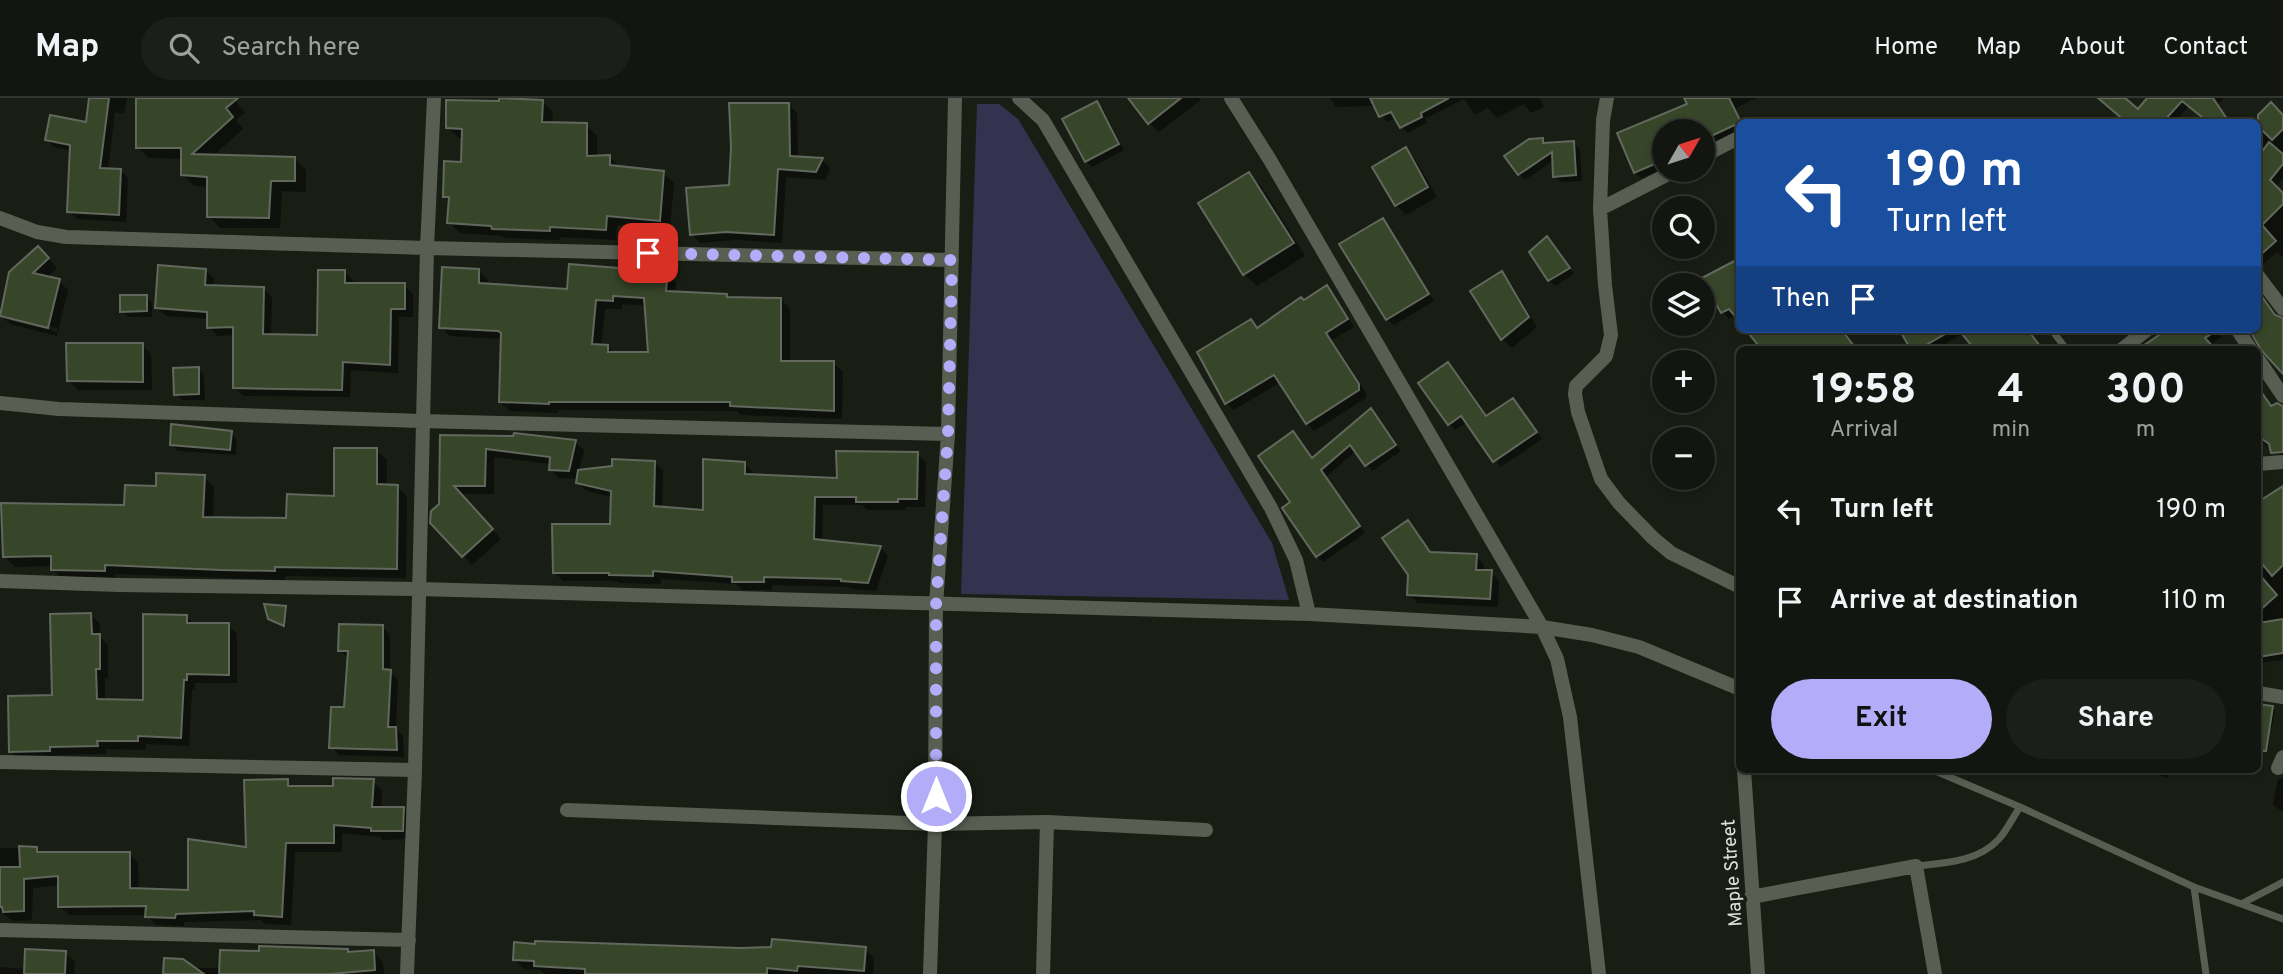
<!DOCTYPE html>
<html lang="en">
<head>
<meta charset="utf-8">
<style>
	body { margin:0; font-family:Overpass,sans-serif; background:#1c1f19; color:#f1f3f6; height:100vh; display:flex; flex-direction:column; font-size:26px; white-space:nowrap }
	* { box-sizing:border-box; margin:0 }
	p { font-size:23px; color:#9d9f9f }
	.icon { flex:none; width:38px; height:38px; fill:none; stroke:currentColor; stroke-width:2; stroke-linecap:round; stroke-linejoin:round }
	.map { position:relative; flex:1; overflow:hidden }
	.side { position:absolute; left:1736px; top:248px; width:525px; height:427px; display:flex; flex-direction:column; background:#131610; border-radius:10px; box-shadow:0 4px 10px #0003,0 0 0 2px #323530 }
	.side>* { flex:none }
	.top-card { position:absolute; left:1736px; top:21px; width:525px; height:214px; border-radius:10px; box-shadow:0 4px 10px #0003,0 0 0 2px #323530; background:#1a4fa0; color:#fff; overflow:hidden }
	.needle { width:46px; rotate:51deg }
	.controls { position:absolute; left:1652px; top:21px; display:grid; gap:14px }
	.controls a { display:grid; place-items:center; width:63px; height:63px; border-radius:50%; background:#131610; box-shadow:0 4px 10px #0003,0 0 0 2px #323530; font-size:35px }
	.pin { position:absolute; display:grid; place-items:center; width:60px; height:60px; color:#fff; margin:-30px; border-radius:14px; box-shadow:0 4px 10px #0006 }
	.me { position:absolute; width:77px; margin:-38px; rotate:0deg; stroke-linejoin:round; filter:drop-shadow(0 0 5px #0008) }
	.turn { display:flex; align-items:center; gap:24px; height:147px; padding:0 35px; font-size:32px }
	.turn .icon { width:91px; height:91px; stroke-width:2.5 }
	.turn b { display:block; font-size:49px; line-height:60px }
	.then { display:flex; align-items:center; height:66px; padding:0 35px; background:#0003; gap:14px; font-size:26px }
	.eta { display:flex; justify-content:space-evenly; align-items:center; height:119px; text-align:center }
	.eta b { font-size:42px; font-weight:700; line-height:49px }
	.cta { display:flex; gap:14px; margin-top:auto; padding:14px 35px }
	.cta a { flex:1; height:80px; border-radius:42px; background:#b3adf9; color:#111; font-size:28px; font-weight:700; line-height:80px; text-align:center }
	.cta a+a { background:#1c1f19; color:#f1f3f6 }
	ul { padding:0; list-style:none }
	li { display:flex; align-items:center; gap:21px; height:91px; padding:0 35px }
	li div { flex:1 }
	li b { display:block; font-size:26px }
	li em { font-style:normal }
	header { display:flex; align-items:center; gap:42px; box-sizing:border-box; height:98px; padding:0 35px; background:#131610; border-bottom:2px solid #323530 }
	header strong { font-size:33px }
	nav { display:flex; gap:38px; margin-inline-start:auto; font-size:24px }
	.search { width:490px; height:63px; background:#1c1f19; display:flex; align-items:center; gap:18px; box-sizing:border-box; padding:0 24px; border-radius:38px; color:#9d9f9f; font-size:26px }
	.map>svg:first-child { display:block }
	.green { fill:#35324f }
	.shadow { fill:#0007; fill-rule:evenodd }
	.building { fill:#374629; stroke:#62685d; stroke-width:2; fill-rule:evenodd }
	.lines { fill:none; stroke-linecap:round; stroke-linejoin:round }
	.lane { stroke:#585f52; stroke-width:7 }
	.street { stroke:#585f52; stroke-width:14 }
	.route { stroke:#b3adf9; stroke-width:12; stroke-dasharray:0 21.6 }
	.labels { text-anchor:middle; stroke-width:7; stroke-linejoin:round; paint-order:stroke }
	.street-label { font-size:19px; fill:#dde0da; stroke:#191e15 }
</style>
</head>
<body>
<header>
<strong>Map</strong>
<div class="search"><svg class="icon" aria-label="search" viewBox="0 0 24 24"><circle cx="10" cy="10" r="6"/><path d="M15 15l6 6"/></svg>Search here</div>
<nav><a>Home</a><a>Map</a><a>About</a><a>Contact</a></nav>
</header>
<div class="map">
<svg width="2283" height="876" viewBox="0 0 2283 876">
	<rect width="100%" height="100%" fill="#191e15"/>
	<path class="green" d="M977,6H999L1018,21L1272,445L1289,502L961,496Z"/>
	<path class="shadow" d="M91,0H127L124,16L115,14L108,72L121,73L128,80L126,124L77,121L69,113L72,53L54,49L46,41L87,26Z
		M181,0H233L245,15L236,22L243,31L213,58L294,60L306,72V94L282,93L280,130H220L209,118V89L194,88L183,77V61L149,60L137,49Z
		M1136,0H1199L1201,2L1159,34L1149,25Z
		M1330,0H1539L1544,9L1531,15L1524,6L1497,20L1488,10L1475,17L1464,1L1425,21L1427,25L1407,35L1396,20L1387,24L1375,8L1336,9Z
		M1686,0H1756L1736,10L1742,24H1740V34L1711,47L1705,41Z
		M2100,0H2122L2138,14L2149,0H2224L2218,6L2229,24H2209L2189,8L2175,24H2128Z
		M542,3L553,14L552,26L586,27L597,38V59H610L621,70L663,74L674,85L670,132L617,127L616,142L560,139V142L504,140L502,138L460,135L449,124L451,104L444,98L462,65L464,40H459L448,29Z
		M1096,5L1103,11L1124,52L1092,69L1086,63Z
		M789,7L797,15L798,60L822,62L830,70L825,82L786,79L782,145L736,142L700,145L692,136L730,88Z
		M2271,7L2283,19V80L2275,90L2283,97V159L2277,154L2264,165L2258,159V24H2253Z
		M1667,24L1671,33H1664V71L1641,80L1635,74Z
		M1542,42L1547,46L1574,45L1580,51L1582,83L1561,84L1555,78L1554,62L1525,82L1519,76L1507,58Z
		M1405,52L1415,61L1437,99L1406,117L1396,107L1375,69Z
		M1249,76L1262,89L1305,158L1257,188L1244,176Z
		M1382,122L1388,128L1434,203L1394,227L1387,221L1342,147Z
		M1547,140L1574,176L1555,188L1549,182Z
		M38,150L57,170L46,180L59,183L68,192L57,238L10,226L1,217ZM9,219L57,230V234L9,222Z
		M206,172L214,181V189L263,191L272,199L271,238L319,239L345,174L353,182V187H404L413,196V219H399L398,275L351,272L350,299L243,298L235,289L234,237L217,238L209,229V221L166,218L157,209Z
		M478,173L488,182V187L568,193L667,176L676,185V195L726,197L729,201H781L790,211V265H833L843,274L842,321L741,317L737,313L558,312V315L510,313L500,304L503,241L450,238L441,229ZM622,206L647,208L650,256H615L607,248H601L605,211H622Z
		M1501,175L1511,185L1537,229L1512,250L1502,241Z
		M1705,181L1736,217L1729,221L1723,214Z
		M1327,189L1334,197L1354,229L1332,242L1366,295V300L1314,333L1307,325L1281,284L1234,312L1226,305L1251,223L1259,231Z
		M146,199L152,205V219H128L122,213Z
		M1821,231H1843L1858,252H1833Z
		M1901,231H2026L2041,252H1977L1964,235L1934,252H1913Z
		M2170,231H2216L2222,239L2209,247L2214,252H2141Z
		M142,247L151,256L152,292H78L68,282Z
		M1448,266L1487,320L1513,302L1542,341L1501,369L1468,324L1455,332L1449,326L1421,285Z
		M198,271L204,277L205,302H182L176,296Z
		M2258,289L2272,309H2283V358L2258,342Z
		M1371,312L1401,353L1372,373L1356,353L1326,379L1365,435L1323,464L1317,458L1293,404V335L1313,361Z
		M231,335L237,341L236,357L178,353L172,347Z
		M442,338L575,344L584,352L579,374L655,364L663,373L662,411L704,414L744,366L753,374V378L838,382L917,356L926,364L925,409H906V412H867L862,407H823L822,444L880,449L888,458L876,493L852,491L849,489L772,487V492H742L736,486L661,481V486L619,485L617,483H563L554,474L611,428L612,399L587,393L578,385V381L559,380L550,372L551,366L494,359V396H459L501,441L472,467L432,424L441,406Z
		M376,352L387,362V388H397L407,399L406,480L285,478V482L115,476V482H63L53,472V468L15,469L4,458L126,409L158,390L204,379L214,389L213,421L288,422L336,400Z
		M2283,388V462L2260,470L2283,469V562L2258,565V403Z
		M1408,425L1432,456L1476,458L1484,467V474H1491L1499,483L1498,509L1417,505L1409,496Z
		M285,509L287,512L286,529L269,520Z
		M91,517L100,526V539L108,547V580H105V603H144L186,518L194,527H228L237,536V585H195V591H192L189,648L146,646V652L106,651V656L58,657V661L20,662L11,653L53,599Z
		M383,529L390,537V574L398,582L396,631L403,638L404,659L339,657L331,649L345,611L348,560L340,552Z
		M2258,607L2272,610L2275,612L2272,630L2258,627Z
		M2147,672H2170L2167,680Z
		M2283,680V714L2273,707L2278,681Z
		M287,683L294,690H335L373,683L382,692L381,711L403,710L412,720V741L383,742L380,739L342,735V754H295L291,827L265,826L261,822L184,824V828L156,827L147,817H69L60,808V787L33,790L32,822L14,823L0,814V750H36L42,756L129,755L138,765L139,792L190,794L247,751Z
		M865,851L874,860L873,876H545L540,872L524,871L515,862L740,852Z
		M348,853L350,855L374,854L383,864L384,876H166L192,870H221Z
		M65,855L75,864L74,876H0V869L26,871Z"/>
	<path class="building" d="M89,0H109L100,70L121,71L119,117L67,114L70,47L45,42L50,17L86,24Z
		M136,0H238L226,10L233,19L192,56L295,59V83H271L269,120L207,119V79L181,77V50H136Z
		M499,0L543,2L542,24L587,25V58L610,57V67L664,73L660,123L607,118L606,132L550,129V133L492,131L491,128L447,125L449,99H443L444,63L461,64L462,31L446,30V2L499,3Z
		M1128,0H1181L1148,26Z
		M1370,0H1449L1421,15L1422,19L1400,30L1391,14L1379,19Z
		M1684,0H1729L1741,24L1703,42V33H1664V62L1634,75L1617,35L1687,6Z
		M2098,0H2125L2138,11L2147,0H2213L2229,24H2208L2182,3L2163,24H2126Z
		M1097,3L1119,46L1085,64L1062,21Z
		M2271,4L2283,17V31L2272,42L2258,28V17Z
		M729,5H789L790,58L823,60L816,74L778,71L774,137L726,134L690,137L686,90L729,87L731,49Z
		M1543,40V45L1574,43L1576,77L1553,79L1552,54L1518,77L1504,58L1529,41Z
		M2269,44L2283,56V66L2270,82L2283,95V106L2262,127L2276,143L2258,159V59Z
		M1406,49L1428,89L1395,108L1372,69Z
		M1249,74L1294,145L1243,177L1198,105Z
		M1383,120L1429,196L1386,222L1339,146Z
		M1547,138L1570,170L1548,183L1529,154Z
		M38,148L49,160L33,175L60,181L48,230L0,218L9,174Z
		M1740,160V224L1729,211L1721,215L1702,180Z
		M569,166L668,174L666,193L727,196V199L781,200V263H834V313L730,308V304H549V306L499,304L501,235L498,233L439,230L442,169L479,171V185L567,191ZM613,198L644,200L648,254H608V247L592,246L596,202L613,203Z
		M158,167L206,171L205,187L264,189L263,236L317,237L318,172H345V185H405V211H391L390,267L343,264L342,292L233,290V229L207,230V214L155,210Z
		M1502,173L1529,219L1501,242L1470,193Z
		M1327,187L1348,221L1326,235L1359,286V292L1306,326L1274,277L1225,306L1197,254L1251,221L1257,230L1301,199L1304,202Z
		M2258,193L2275,217L2283,220V276L2261,252L2249,231H2258Z
		M120,197H147V213L120,214Z
		M1745,231H1841L1857,252H1762Z
		M1899,231H1954L1917,252H1911Z
		M1958,231H2027L2043,252H1975Z
		M2168,231H2219L2205,240L2216,252H2137Z
		M66,245H143V284L67,283Z
		M1448,264L1486,318L1513,300L1537,334L1493,364L1461,318L1448,327L1418,285Z
		M199,269V296L174,297L173,270Z
		M2258,289L2271,308L2277,305L2283,308V354L2271,355L2269,346L2258,338Z
		M1371,310L1396,347L1365,368L1350,347L1321,372L1360,428L1316,459L1282,410L1290,404L1258,358L1293,333L1312,360Z
		M171,326L232,333L230,352L170,347Z
		M514,335L576,342L569,373L549,372L550,359L486,351L485,388H454L493,431L462,459L430,425L431,413L439,406L440,337L513,338Z
		M334,350H377V386L398,387L397,471L275,469V473L221,472L105,467V473L51,472V458L3,459L1,405L124,407L125,387L156,388V375L205,377L203,419L286,420L287,396L334,398Z
		M836,353L918,354L917,401H898V404H856V399H815L814,441L881,448L868,485L841,483V481L764,479V484H732V479L653,473V478L609,477V475H553L552,426H610L611,393L576,385L578,372L612,368V361L655,363L654,408L703,412V361L745,364V376L837,380Z
		M2283,388V467L2272,478L2258,461V404Z
		M1408,422L1430,454L1477,456L1476,472H1492L1490,501L1407,497L1408,477L1382,440Z
		M2258,475L2277,497L2258,514Z
		M264,506L286,508L284,528L268,521Z
		M91,515L92,536H100V571H96L97,601L143,602V516L187,517V525H229V577L187,576V582H184L181,640L138,638V643H97L98,648L50,649V653L9,654L8,598L52,597L50,516Z
		M2283,521V555L2258,559V525Z
		M339,526L383,527V571L391,572L388,629H396L397,652L329,650L331,609H344L348,553H338Z
		M2258,606L2273,608L2266,653H2258Z
		M333,680L374,681L372,709H404L403,733H371V730L334,727V745H286L282,819L254,817V813L176,816L175,820L145,819L146,808L58,809V778L24,781V813L3,814L2,809H0V769H20L19,748L37,749V754H130V790L188,792V741L246,749L244,682L288,681V688H333Z
		M772,841L866,849L864,873L798,868L797,873L767,870V876H585V871L534,868V863L513,862L514,844L535,846V843L740,850L771,849Z
		M259,848L348,851V854L374,852L375,872L330,876H219L220,852L259,853Z
		M25,851L66,853L65,876H24Z
		M164,860L183,861L204,876H163Z"/>
	<g class="lines">
		<path class="lane" d="M2051,231L2067,252
			M1933,672L2020,709L2194,789L2283,821
			M1916,768C1945,765 1978,764 1999,741C2007,732 2013,719 2020,709
			M2194,789L2206,876
			M2243,805L2283,784"/>
		<path class="street" d="M1019,0L1043,22L1271,410L1296,462L1309,516
			M1231,0L1270,62L1542,529L1557,561L1570,619L1599,876
			M1607,0L1603,22L1600,111L1605,187L1611,237L1606,258L1576,288L1575,296L1578,314L1601,381L1619,405L1653,440L1671,455L1740,489
			M1703,58L1740,39
			M1600,111L1676,72
			M0,120L37,134L66,139L427,150L952,162
			M2258,178L2283,211
			M2237,231L2251,252
			M2121,252L2148,231
			M2258,261L2283,298
			M0,305L59,311L422,323L948,336
			M2258,366L2283,364
			M0,483L119,487L418,491L1309,516L1542,529L1592,537L1639,549L1740,591
			M2258,595L2283,599
			M0,664L415,672
			M2278,670L2283,659
			M1744,672L1758,876
			M567,712L935,726L1047,724L1206,732
			M1751,799L1916,768L1935,876
			M0,832L409,842
			M407,876L415,672L427,150L434,0
			M930,876L935,726L936,507L948,336L955,0
			M1043,876L1047,724"/>
	</g>
	<g class="lines">
		<path class="route" d="M648,155L952,162L948,336L936,507V698"/>
	</g>
	<g class="labels">
		<g class="street-label">
			<text transform="translate(1731 775) rotate(-94)" y="7">Maple Street</text>
		</g>
	</g>
</svg>
<div class="controls">
<a><svg class="needle" viewBox="-14 -14 28 28"><path d="M0-13l5 13h-10z" fill="#e53935"/><path d="M0 13l5-13h-10z" fill="#9d9f9f"/></svg></a>
<a><svg class="icon" aria-label="search" viewBox="0 0 24 24"><circle cx="10" cy="10" r="6"/><path d="M15 15l6 6"/></svg></a>
<a><svg class="icon" aria-label="layers" viewBox="0 0 24 24"><path d="M12 4l9 5-9 5-9-5zM3 14l9 5 9-5"/></svg></a>
<a>+</a>
<a>−</a>
</div>
<div class="pin" style="left:648px;top:155px;background:#d93025"><svg class="icon" aria-label="arrive" viewBox="0 0 24 24"><path d="M6 21V4h12l-3 4 3 4H6"/></svg></div>
<svg class="me" style="left:936px;top:698px" viewBox="-20 -20 40 40"><circle r="17" fill="#b3adf9" stroke="#fff" stroke-width="3"/><path d="M0-11L8 9 0 5-8 9z" fill="#fff"/></svg>
<div class="top-card">
<div class="turn"><svg class="icon" aria-label="left" viewBox="0 0 24 24"><path d="M17 20v-9H6M10 6l-5 5 5 5"/></svg><div><b>190 m</b>Turn left</div></div>
<div class="then">Then<svg class="icon" aria-label="arrive" viewBox="0 0 24 24"><path d="M6 21V4h12l-3 4 3 4H6"/></svg></div>
</div>
<section class="side">
<div class="eta">
<div><b>19:58</b><p>Arrival</p></div>
<div><b>4</b><p>min</p></div>
<div><b>300</b><p>m</p></div>
</div>
<ul>
<li><svg class="icon" aria-label="left" viewBox="0 0 24 24"><path d="M17 20v-9H6M10 6l-5 5 5 5"/></svg><div><b>Turn left</b></div><em>190 m</em></li>
<li><svg class="icon" aria-label="arrive" viewBox="0 0 24 24"><path d="M6 21V4h12l-3 4 3 4H6"/></svg><div><b>Arrive at destination</b></div><em>110 m</em></li>
</ul>
<div class="cta"><a>Exit</a><a>Share</a></div>
</section>
</div>
</body>
</html>
